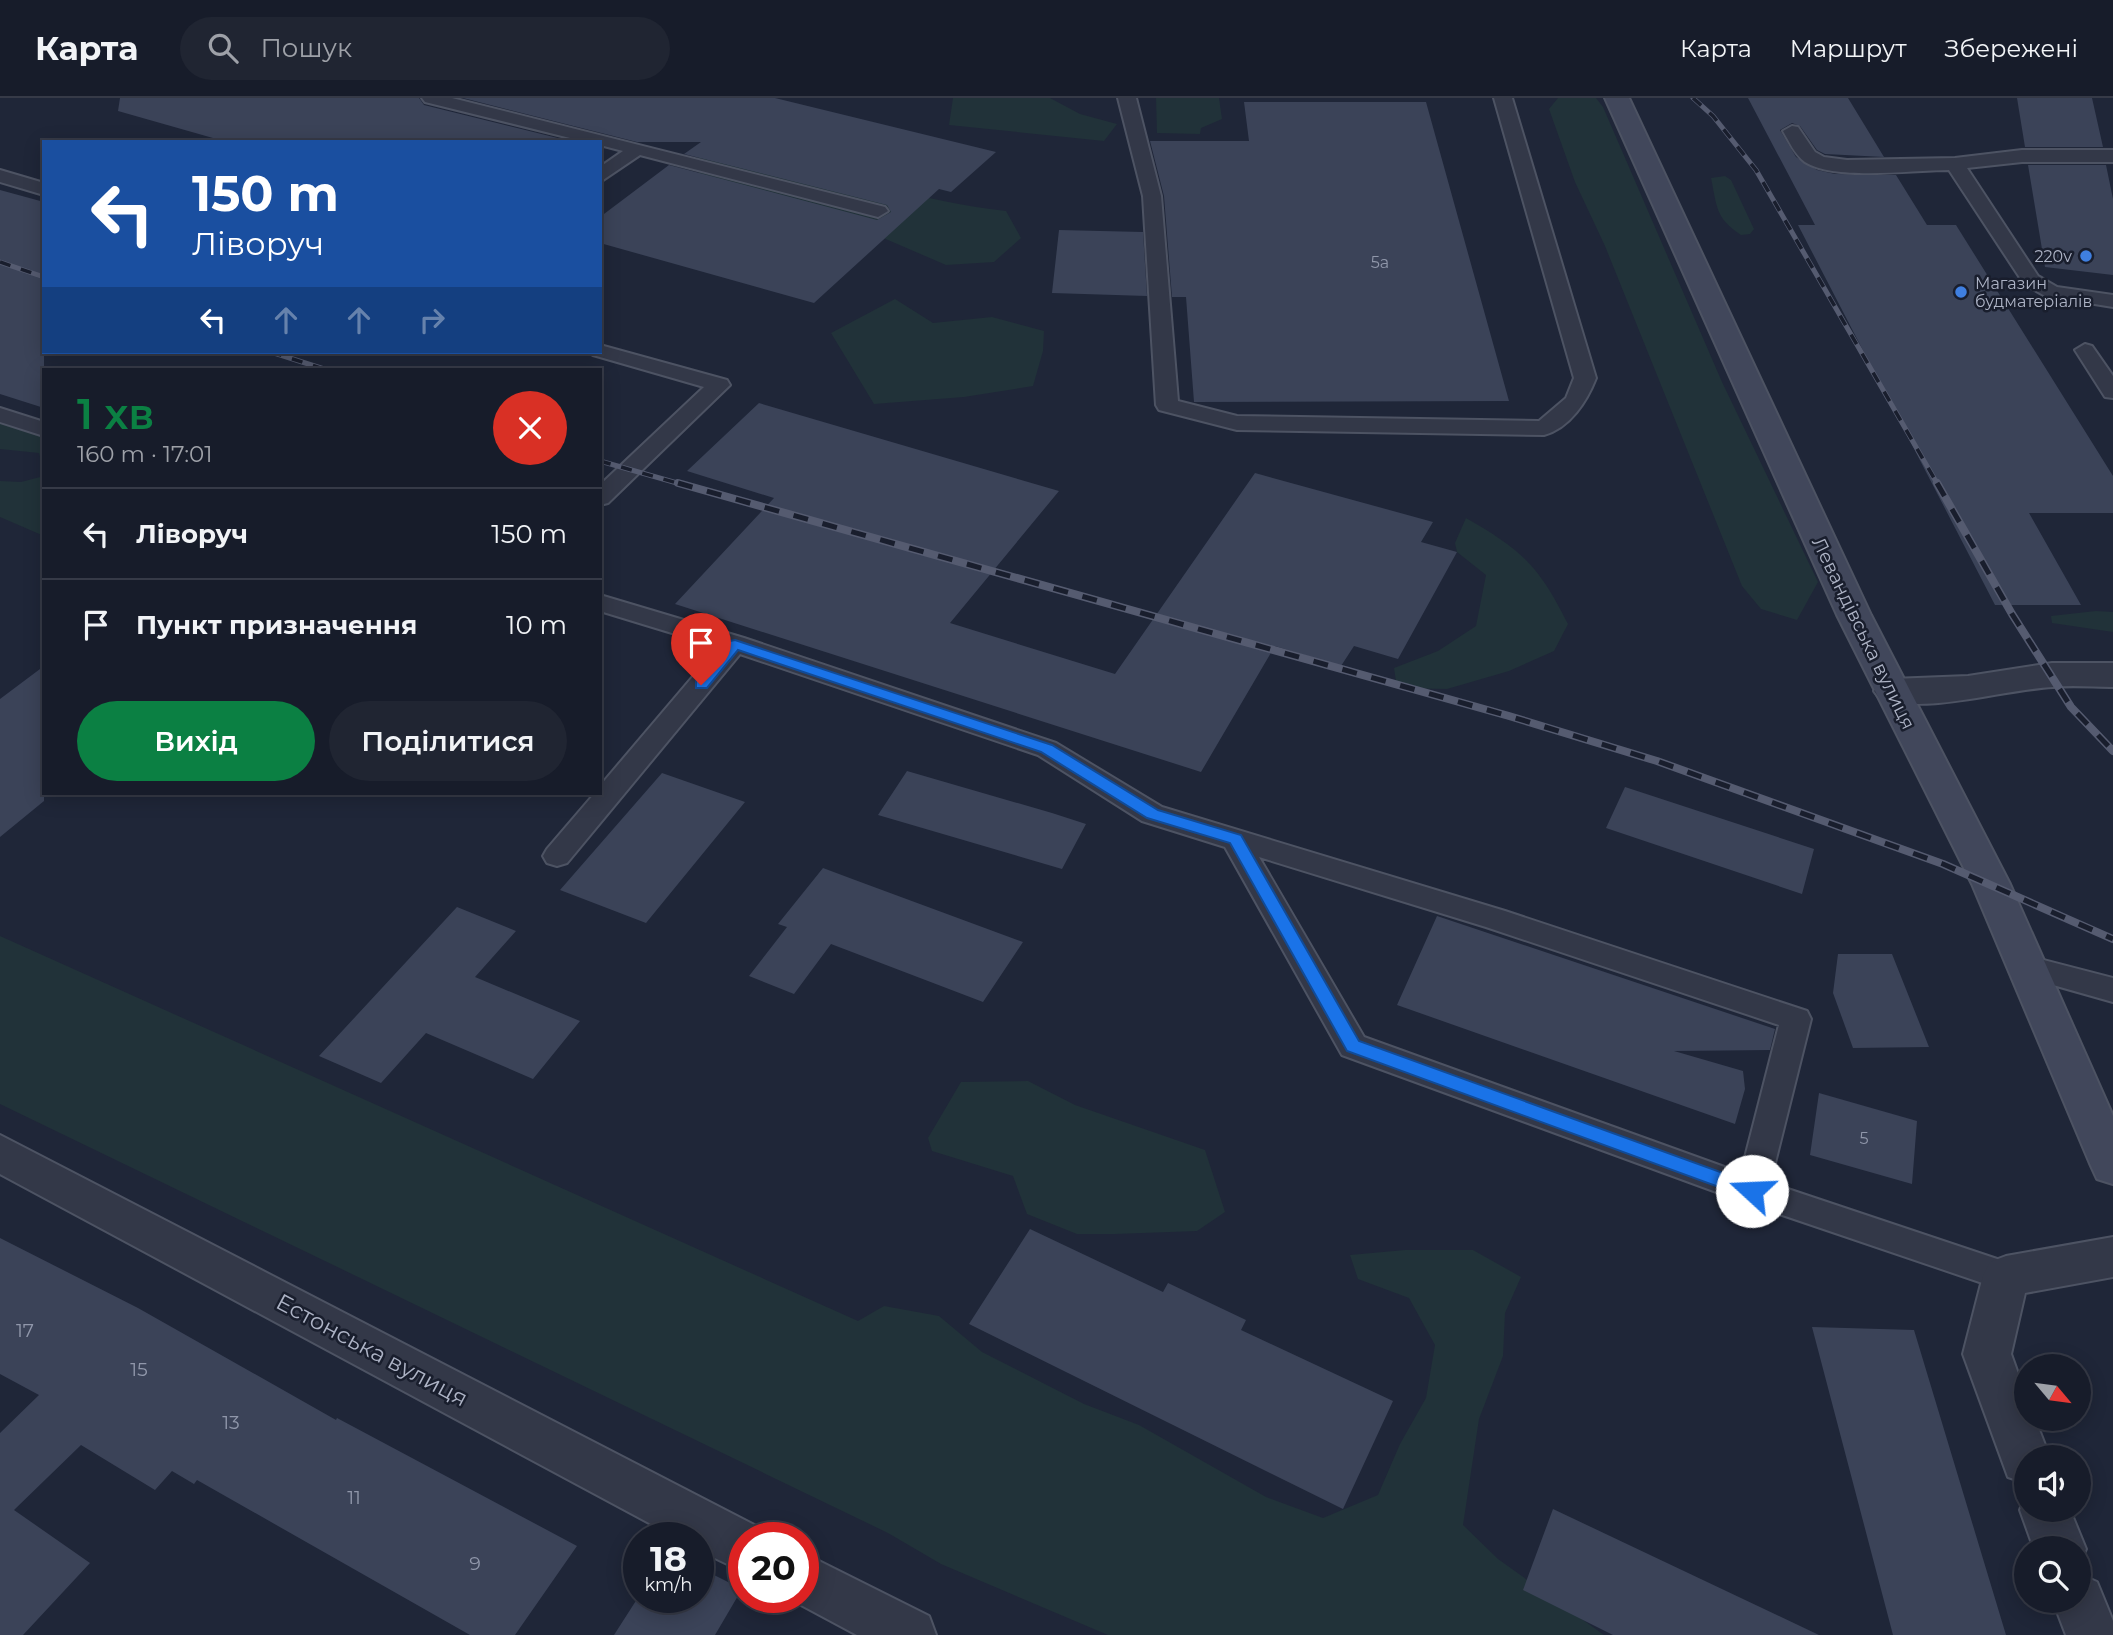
<!DOCTYPE html>
<html lang="uk">
<head>
<meta charset="utf-8">
<style>
	body { margin:0; font-family:Montserrat,sans-serif; background:#202532; color:#f1f3f6; height:100vh; display:flex; flex-direction:column; font-size:26px; white-space:nowrap }
	* { box-sizing:border-box; margin:0 }
	p { font-size:23px; color:#9ea1a8 }
	.icon { flex:none; width:38px; height:38px; fill:none; stroke:currentColor; stroke-width:2; stroke-linecap:round; stroke-linejoin:round }
	.map { position:relative; flex:1; overflow:hidden }
	.details { position:absolute; left:42px; top:270px; width:560px; height:427px; display:flex; flex-direction:column; background:#171c2a; border-radius:0px; box-shadow:0 4px 18px #0003,0 0 0 2px #363a47 }
	.details>* { flex:none }
	.guide { position:absolute; left:42px; top:42px; width:560px; height:214px; border-radius:0px; box-shadow:0 4px 18px #0003,0 0 0 2px #363a47; background:#1a4fa0; color:#fff; overflow:hidden }
	.needle { width:46px; rotate:119deg }
	.controls { position:absolute; left:2014px; top:1256px; display:grid; gap:14px }
	.controls a { display:grid; place-items:center; width:77px; height:77px; border-radius:50%; background:#171c2a; box-shadow:0 4px 18px #0003,0 0 0 2px #363a47; font-size:35px }
	.speed { position:absolute; left:623px; top:1424px; display:flex; gap:14px; font-size:35px; font-weight:700; text-align:center }
	.speed>* { display:grid; place-content:center; width:91px; height:91px; border-radius:50%; background:#171c2a; box-shadow:0 4px 18px #0003,0 0 0 2px #363a47; line-height:1 }
	.speed small { font-size:18px; font-weight:400 }
	.speed .limit { border:10px solid #d22; background:#fff; color:#111 }
	.pin { position:absolute; display:grid; place-items:center; width:60px; height:60px; color:#fff; margin:-72px -30px; border-radius:50% 50% 50% 0; rotate:-45deg; box-shadow:0 0 7px #0007 }
	.pin .icon { rotate:45deg }
	.me { position:absolute; width:77px; margin:-38px; rotate:290deg; stroke-linejoin:round; filter:drop-shadow(0 0 5px #0008) }
	.turn { display:flex; align-items:center; gap:24px; height:147px; padding:0 35px; font-size:32px }
	.turn .icon { width:91px; height:91px; stroke-width:2.5 }
	.turn b { display:block; font-size:49px; line-height:60px }
	.lanes { display:flex; align-items:center; height:66px; padding:0 35px; background:#0003; justify-content:center; gap:35px; direction:ltr }
	.lanes .off { opacity:.35 }
	.round { display:grid; place-items:center; flex:none; width:74px; height:74px; border-radius:37px; background:#202532 }
	.headline { display:flex; align-items:center; justify-content:space-between; height:119px; padding:0 35px }
	h1 { font-size:42px; font-weight:600; line-height:52px; color:#0b8043 }
	.action { display:flex; gap:14px; margin-top:auto; padding:14px 35px }
	.action a { flex:1; height:80px; border-radius:42px; background:#0b8043; color:#fff; font-size:28px; font-weight:600; line-height:80px; text-align:center }
	.action a+a { background:#202532; color:#f1f3f6 }
	ul { padding:0; list-style:none }
	li { display:flex; align-items:center; gap:21px; height:91px; padding:0 35px; border-top:2px solid #363a47 }
	li div { flex:1 }
	li b { display:block; font-size:26px }
	li em { font-style:normal }
	header { display:flex; align-items:center; gap:42px; box-sizing:border-box; height:98px; padding:0 35px; background:#171c2a; border-bottom:2px solid #363a47 }
	header strong { font-size:33px }
	nav { display:flex; gap:38px; margin-inline-start:auto; font-size:24px }
	.search { width:490px; height:63px; background:#202532; display:flex; align-items:center; gap:18px; box-sizing:border-box; padding:0 24px; border-radius:38px; color:#9ea1a8; font-size:26px }
	.map>svg:first-child { display:block }
	.green { fill:#213239 }
	.building { fill:#3b4358 }
	.lines { fill:none; stroke-linecap:round; stroke-linejoin:round }
	.service-casing { stroke:#4d5363; stroke-width:4 }
	.minor-casing { stroke:#4d5363; stroke-width:4 }
	.tertiary-casing { stroke:#4d5363; stroke-width:4 }
	.secondary-casing { stroke:#4d5363; stroke-width:4 }
	.service { fill:#333848; fill-rule:evenodd }
	.minor { fill:#333848; fill-rule:evenodd }
	.tertiary { fill:#333848; fill-rule:evenodd }
	.secondary { fill:#41475b; fill-rule:evenodd }
	.rail-far1-casing { stroke:#555b70; stroke-width:5 }
	.rail-casing { stroke:#555b70; stroke-width:8 }
	.rail-far1 { stroke:#191e2d; stroke-width:3.5; stroke-dasharray:11; stroke-linecap:butt }
	.rail { stroke:#191e2d; stroke-width:5; stroke-dasharray:15; stroke-linecap:butt }
	.route { fill:#1a73e8; stroke:#114b97; stroke-width:2 }
	.shop-dot { fill:#3f7fe0; stroke:#191e2d; stroke-width:2.5 }
	.labels { text-anchor:middle; stroke-width:5; stroke-linejoin:round; paint-order:stroke }
	.far-poi-label { font-size:16px; fill:#adb3c5; stroke:#191e2d; text-anchor:end }
	.number-label { font-size:16px; fill:#9097aa }
	.street-label { font-size:19px; fill:#adb3c5; stroke:#191e2d }
	.near-number-label { font-size:19px; fill:#9097aa }
	.near-street-label { font-size:23px; fill:#adb3c5; stroke:#191e2d }
</style>
</head>
<body>
<header>
<strong>Карта</strong>
<div class="search"><svg class="icon" aria-label="search" viewBox="0 0 24 24"><circle cx="10" cy="10" r="6"/><path d="M15 15l6 6"/></svg>Пошук</div>
<nav><a>Карта</a><a>Маршрут</a><a>Збережені</a></nav>
</header>
<div class="map">
<svg width="2113" height="1537" viewBox="0 0 2113 1537">
	<rect width="100%" height="100%" fill="#1f2638"/>
	<path class="green" d="M953,0H1050L1080,16L1117,26L1104,43L949,27Z
		M1156,0H1219L1222,21L1201,30L1200,36L1157,35Z
		M1558,0H1596L1603,9L1722,284L1818,484L1797,522L1761,511L1742,488L1605,148L1575,84L1549,11Z
		M726,42C819,70 909,102 1006,113L1021,140L994,164L946,167L830,117L704,87L693,62Z
		M1725,78L1731,82L1754,131L1750,136L1741,137C1715,120 1717,108 1711,80Z
		M895,201L933,225L992,219L1044,233L1043,253L1033,288L964,299L874,306L831,235Z
		M0,310L44,326V374L39,355L0,351Z
		M44,378V438L0,419V383L21,384Z
		M1466,420C1522,452 1539,468 1568,526L1554,553L1509,573L1447,591L1397,590L1394,570L1438,553L1476,528L1486,477L1457,454L1455,445Z
		M2096,513L2113,514V534L2052,525L2051,518Z
		M0,838L858,1223L884,1208L939,1218L982,1254L1084,1306L1139,1327L1266,1399L1323,1420L1378,1397L1400,1346L1426,1300L1435,1247L1409,1200L1358,1181L1350,1157L1405,1152H1473L1521,1179L1505,1215L1503,1258L1479,1321L1463,1427L1498,1461L1604,1537H1108L941,1466L888,1435L0,1006Z
		M1028,983L1075,1007L1205,1052L1225,1114L1197,1133L1115,1136H1077L1027,1116L1013,1078L932,1053L928,1040L961,984Z"/>
	<path class="building" d="M120,0H419L424,7L574,44H227L118,13Z
		M463,0H775L996,54L951,94L939,91L814,205L600,145V119L669,67L877,122L891,114L887,107L684,56L701,44H637Z
		M1748,0H1848L1884,59L1825,56L1817,52L1800,28L1792,25L1780,32L1796,59L1817,72L1835,76L1896,77L1927,127H1956L2113,378V415H2029L2081,507H1995L1798,127H1815Z
		M2017,0H2092L2103,49H2025Z
		M1244,4H1426L1509,303L1194,304L1186,199H1172L1164,98L1150,43H1249Z
		M2028,67H2106L2113,101V177L2045,169Z
		M0,92L44,104V310L0,296Z
		M1059,132L1143,134L1147,198L1052,195Z
		M759,305L1059,393L950,525L1115,576L1255,375L1433,424L1421,444L1457,454L1398,561L1354,548L1341,568L1275,548L1201,674L675,506L774,400L687,373Z
		M44,568V703L0,739V601Z
		M907,673L1052,715L1086,726L1062,771L878,717Z
		M662,675L745,704L646,825L560,792Z
		M1625,689L1814,751L1802,796L1606,730Z
		M823,770L855,782L1023,844L983,904L831,846L794,896L749,878L787,829L778,826Z
		M457,809L516,833L475,879L580,923L533,981L426,935L381,985L319,958Z
		M1437,818L1775,931L1770,952L1674,953L1743,973L1745,991L1735,1026L1397,907Z
		M1838,856H1892L1929,949L1853,950L1833,895Z
		M1819,995L1917,1023L1912,1086L1810,1057Z
		M1030,1131L1163,1194L1168,1185L1246,1222L1241,1232L1393,1303L1343,1411L969,1226Z
		M0,1140L138,1210L336,1322L337,1320L577,1448L515,1537H470L197,1382L194,1386L172,1373L155,1392L81,1347L14,1412L90,1465L23,1537H0V1335L39,1297L0,1276Z
		M1812,1229L1914,1232L2006,1537H1893Z
		M1553,1411L1819,1537H1613L1523,1492Z
		M698,1469L742,1491L715,1537H614L639,1498L698,1500Z"/>
	<g class="lines">
		<g class="service-casing">
			<path id="service" d="M422,0H452L885,109L888,113L878,119L640,57L600,84V69L623,53L600,47V44H586L425,4Z
				M1118,0H1136L1161,98L1178,303L1237,318L1539,323L1566,300L1574,280L1494,0H1512L1596,280C1587,303 1570,330 1544,337L1237,332L1159,312L1156,307L1143,98Z
				M1792,28L1798,29L1815,54L1824,59L1847,62L1955,60L2022,52H2113V64H2022L1967,70L2038,178L2057,189L2113,197V209L2045,198L2024,186L1949,72C1913,72 1835,83 1805,64C1795,57 1789,43 1783,33Z
				M0,72L44,85V97L0,84Z
				M2085,246L2092,248L2113,278V300L2105,299L2075,252Z
				M600,247L727,282L730,287L608,405L600,407V387L704,289L593,257L590,254H600Z
				M0,310L44,324V338L0,324Z
				M600,497L744,540L1056,645L1162,709L1505,813L1807,913L1811,921L1770,1085L2018,1168L2023,1178L2018,1188L2006,1193L1741,1103L1342,957L1225,749L1142,723L1038,657L740,556L567,765L557,768L547,765L543,758L547,751L595,695H600V688L718,549L600,513ZM1259,759L1486,829L1779,927L1741,1075L1364,939Z
				M2024,857L2113,880V904L2014,876L2009,868L2014,860Z"/>
		</g>
		<g class="minor-casing">
			<path id="minor" d="M0,1037L762,1431L766,1440H744V1474L698,1452V1440H677L0,1076Z
				M2113,1139V1179L2025,1195L2011,1256L2026,1298V1321H2035L2050,1360H2026V1385L2008,1379L1963,1256L1983,1178L1990,1164L2006,1158Z
				M2026,1396V1412H2070L2086,1451L2079,1467V1451H2034L2020,1412Z
				M803,1455L929,1518L936,1537H857L788,1500H803Z
				M2079,1476L2097,1484L2113,1523V1537H2066L2053,1503H2079Z"/>
		</g>
		<g class="tertiary-casing">
			<path id="tertiary" d="M2052,565H2113V589C2093,589 2073,587 2053,589C2000,592 1931,616 1880,601L1874,593L1880,585L1892,581L1968,578Z"/>
		</g>
		<g class="secondary-casing">
			<path id="secondary" d="M1605,0H1629L1871,517L2010,786L2113,1018V1086L2097,1081L2091,1068L1972,786L1837,517Z"/>
		</g>
		<use href="#service" class="service"/>
		<use href="#minor" class="minor"/>
		<use href="#tertiary" class="tertiary"/>
		<use href="#secondary" class="secondary"/>
		<g class="rail-far1-casing">
			<path id="rail-far1" d="M1693,0L1713,18L1756,72L1938,387
				M0,164L44,179
				M271,254L324,271
				M600,363L684,387"/>
		</g>
		<g class="rail-casing">
			<path id="rail" d="M678,385L1509,618L1657,663L1943,766L2113,841
				M1937,385L2012,516L2071,609L2113,653"/>
		</g>
		<use href="#rail-far1" class="rail-far1"/>
		<use href="#rail" class="rail"/>
	</g>
	<path class="route" d="M735,542L1052,647L1158,712L1241,737L1359,943L1759,1088L1762,1093L1759,1099H1746L1347,953L1230,745L1147,720L1041,654L738,552L707,590H696V583L730,543Z"/>
	<g class="shop-dot">
		<circle cx="2086" cy="158" r="7"/>
		<circle cx="1961" cy="194" r="7"/>
	</g>
	<g class="labels">
		<g class="far-poi-label">
			<text x="2072" y="164">220v</text>
			<text x="1975" y="191" text-anchor="start">Магазин<tspan x="1975" dy="18">будматеріалів</tspan></text>
		</g>
		<g class="number-label">
			<text x="1380" y="170">5а</text>
			<text x="1864" y="1046">5</text>
		</g>
		<g class="street-label">
			<text transform="translate(1864 535) rotate(64)" y="7">Левандівська вулиця</text>
		</g>
		<g class="near-number-label">
			<text x="25" y="1239">17</text>
			<text x="139" y="1278">15</text>
			<text x="231" y="1331">13</text>
			<text x="354" y="1406">11</text>
			<text x="475" y="1472">9</text>
		</g>
		<g class="near-street-label">
			<text transform="translate(372 1252) rotate(28)" y="8">Естонська вулиця</text>
		</g>
	</g>
</svg>
<div class="controls">
<a><svg class="needle" viewBox="-14 -14 28 28"><path d="M0-13l5 13h-10z" fill="#e53935"/><path d="M0 13l5-13h-10z" fill="#9ea1a8"/></svg></a>
<a><svg class="icon" aria-label="sound" viewBox="0 0 24 24"><path d="M4 9h4l5-4v14l-5-4H4zM17 9q2 3 0 6"/></svg></a>
<a><svg class="icon" aria-label="search" viewBox="0 0 24 24"><circle cx="10" cy="10" r="6"/><path d="M15 15l6 6"/></svg></a>
</div>
<div class="speed"><div>18<small>km/h</small></div><div class="limit">20</div></div>
<div class="pin" style="left:701px;top:587px;background:#d93025"><svg class="icon" aria-label="arrive" viewBox="0 0 24 24"><path d="M6 21V4h12l-3 4 3 4H6"/></svg></div>
<svg class="me" style="left:1752px;top:1093px" viewBox="-20 -20 40 40"><circle r="19" fill="#fff"/><path d="M0-13L10 11 0 6-10 11z" fill="#1a73e8"/></svg>
<div class="guide">
<div class="turn"><svg class="icon" aria-label="left" viewBox="0 0 24 24"><path d="M17 20v-9H6M10 6l-5 5 5 5"/></svg><div><b>150 m</b>Ліворуч</div></div>
<div class="lanes"><svg class="icon" aria-label="left" viewBox="0 0 24 24"><path d="M17 20v-9H6M10 6l-5 5 5 5"/></svg><svg class="icon off" aria-label="ahead" viewBox="0 0 24 24"><path d="M12 20V5M6 11l6-6 6 6"/></svg><svg class="icon off" aria-label="ahead" viewBox="0 0 24 24"><path d="M12 20V5M6 11l6-6 6 6"/></svg><svg class="icon off" aria-label="right" viewBox="0 0 24 24"><path d="M7 20v-9h11M14 6l5 5-5 5"/></svg></div>
</div>
<section class="details">
<div class="headline"><div><h1>1 хв</h1><p>160 m · 17:01</p></div><a class="round" style="background:#d93025;color:#fff"><svg class="icon" aria-label="close" viewBox="0 0 24 24"><path d="M6 6l12 12M18 6L6 18"/></svg></a></div>
<ul>
<li><svg class="icon" aria-label="left" viewBox="0 0 24 24"><path d="M17 20v-9H6M10 6l-5 5 5 5"/></svg><div><b>Ліворуч</b></div><em>150 m</em></li>
<li><svg class="icon" aria-label="arrive" viewBox="0 0 24 24"><path d="M6 21V4h12l-3 4 3 4H6"/></svg><div><b>Пункт призначення</b></div><em>10 m</em></li>
</ul>
<div class="action"><a>Вихід</a><a>Поділитися</a></div>
</section>
</div>
</body>
</html>
